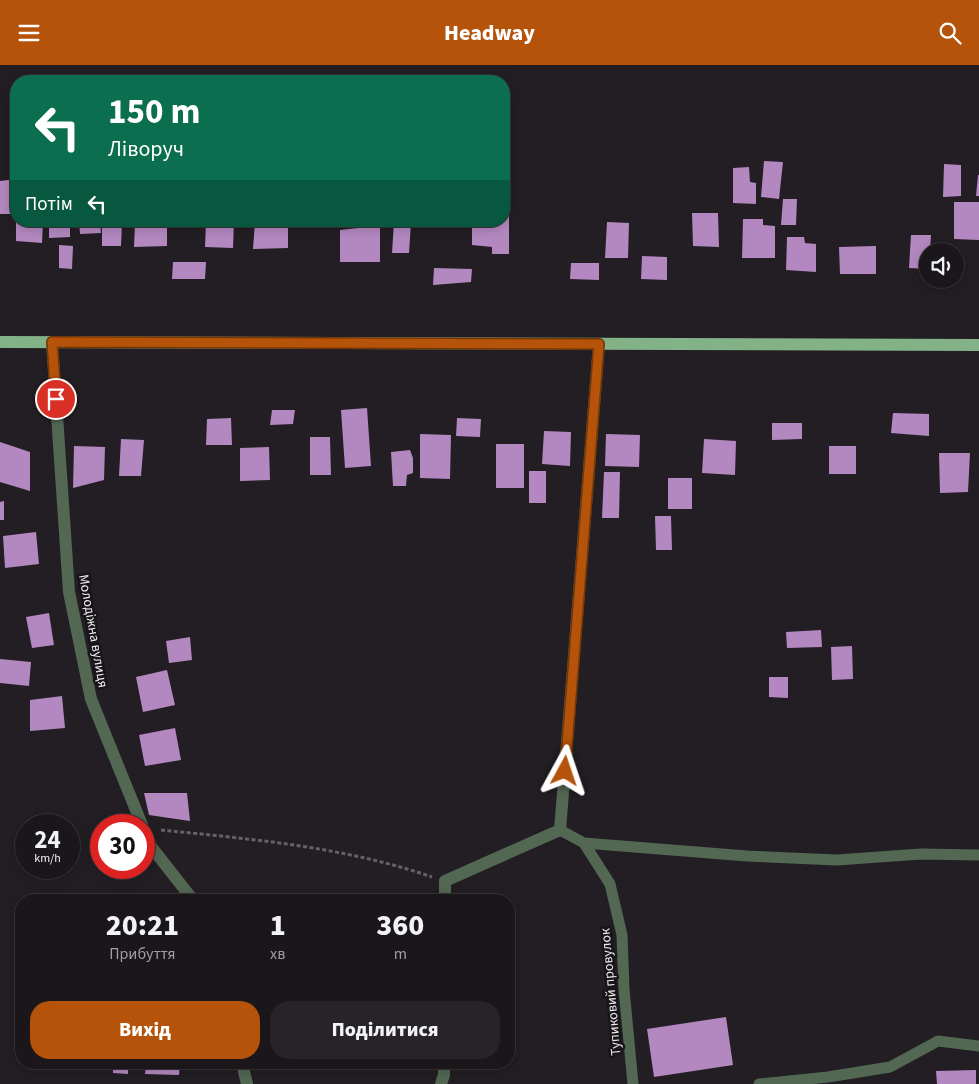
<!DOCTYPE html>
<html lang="uk">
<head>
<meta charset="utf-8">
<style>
	body { margin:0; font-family:"Source Sans 3",sans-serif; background:#272327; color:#f1f3f6; height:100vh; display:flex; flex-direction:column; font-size:19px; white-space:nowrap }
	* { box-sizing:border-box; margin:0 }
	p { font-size:16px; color:#9f9fa2 }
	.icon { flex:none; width:28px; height:28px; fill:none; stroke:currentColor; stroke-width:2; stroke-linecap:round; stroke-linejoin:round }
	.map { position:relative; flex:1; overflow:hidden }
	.drawer { position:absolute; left:15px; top:829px; width:500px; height:175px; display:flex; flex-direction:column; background:#1a161a; border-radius:20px; box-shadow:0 2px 12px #0003,0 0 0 1px #383539 }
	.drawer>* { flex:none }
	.top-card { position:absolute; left:10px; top:10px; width:500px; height:152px; border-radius:20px; box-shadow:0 2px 12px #0003,0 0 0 1px #383539; background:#0b6e4f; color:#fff; overflow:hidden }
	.buttons { position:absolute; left:919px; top:178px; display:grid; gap:10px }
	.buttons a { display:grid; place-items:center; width:45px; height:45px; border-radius:50%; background:#1a161a; box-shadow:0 2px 12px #0003,0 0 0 1px #383539; font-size:25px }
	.speed { position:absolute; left:15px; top:749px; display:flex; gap:10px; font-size:25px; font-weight:700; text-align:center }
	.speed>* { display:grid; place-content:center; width:65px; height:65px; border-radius:50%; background:#1a161a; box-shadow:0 2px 12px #0003,0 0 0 1px #383539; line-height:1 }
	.speed small { font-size:12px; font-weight:400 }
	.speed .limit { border:8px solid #d22; background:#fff; color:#111 }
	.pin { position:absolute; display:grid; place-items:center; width:42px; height:42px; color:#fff; margin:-21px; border:2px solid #fff; border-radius:50%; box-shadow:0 1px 5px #0007 }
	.me { position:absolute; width:55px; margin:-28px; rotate:5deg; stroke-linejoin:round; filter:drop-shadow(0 0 4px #0008) }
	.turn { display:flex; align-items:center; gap:18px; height:105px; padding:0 15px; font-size:22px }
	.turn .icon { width:65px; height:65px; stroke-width:2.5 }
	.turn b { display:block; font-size:35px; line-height:42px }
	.then { display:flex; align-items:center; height:48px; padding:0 15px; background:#0003; gap:10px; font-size:19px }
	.eta { display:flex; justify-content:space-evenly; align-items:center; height:85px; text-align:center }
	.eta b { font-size:30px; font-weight:800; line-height:35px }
	.cta { display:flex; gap:10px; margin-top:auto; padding:10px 15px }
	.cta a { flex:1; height:58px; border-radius:20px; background:#b45309; color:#fff; font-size:20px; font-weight:800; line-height:58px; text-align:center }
	.cta a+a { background:#272327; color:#f1f3f6 }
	header { display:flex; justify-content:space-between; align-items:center; height:65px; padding:0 15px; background:#b45309; color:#fff; font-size:22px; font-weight:800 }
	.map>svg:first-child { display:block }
	.building { fill:#b388c1 }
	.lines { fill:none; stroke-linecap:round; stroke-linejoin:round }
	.path { stroke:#656166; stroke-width:3; stroke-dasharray:4 2.5; stroke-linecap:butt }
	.lane { stroke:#526853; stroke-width:11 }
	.street { stroke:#526853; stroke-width:12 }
	.primary { stroke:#83b287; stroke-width:12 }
	.route-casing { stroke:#753606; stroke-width:12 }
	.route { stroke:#b45309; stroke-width:9 }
	.labels { text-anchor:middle; stroke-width:5; stroke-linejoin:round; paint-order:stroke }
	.street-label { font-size:14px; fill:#eeebef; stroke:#181519 }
</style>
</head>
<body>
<header><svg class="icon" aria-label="menu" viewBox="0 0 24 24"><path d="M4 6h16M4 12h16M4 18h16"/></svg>Headway<svg class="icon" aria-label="search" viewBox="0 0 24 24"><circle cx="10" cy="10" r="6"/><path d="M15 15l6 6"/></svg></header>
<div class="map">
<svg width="979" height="1019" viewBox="0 0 979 1019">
	<rect width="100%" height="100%" fill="#221e23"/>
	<path class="building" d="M764,96L783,97L779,134L761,132Z
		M944,99L961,100V131L943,132Z
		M749,102L750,117L756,118V139L733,138V103Z
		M978,110H979V131H976Z
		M16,114L11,149H0V116Z
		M783,134H797L796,160H781Z
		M954,137H979V175L954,174Z
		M692,148H718L719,182L693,181Z
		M504,150H509V189H492V182L472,180V156H504Z
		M743,154H763V160L775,161V193H742Z
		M16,156H43L42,178L16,176Z
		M49,156H70V172L49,173Z
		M79,156H100L101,168L80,169Z
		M206,156H234L233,183L205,182Z
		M255,156H288V183L253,184Z
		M394,156L411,157L409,188H392Z
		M102,157L122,158L121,181H102Z
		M167,157V181L134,182L135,158Z
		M607,157L629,158L628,193H605Z
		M358,163H380V197H340V165Z
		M911,170H931L930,186H928V204L909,203Z
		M787,172H804L805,178L816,179V207L786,205Z
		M59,180L73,181L72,204L59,203Z
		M876,181V209H840L839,182Z
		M642,191L667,192V215L641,214Z
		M173,197H206L205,214H172Z
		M571,198H599V215L570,214Z
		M434,203L472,204L471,217L433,220Z
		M367,343L371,401L345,403L341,345Z
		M272,345H295L293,359L270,360Z
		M893,348L929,349V371L891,368Z
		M231,353L232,380H206L207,354Z
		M457,353L481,354L480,372L456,371Z
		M772,358H802V374L772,375Z
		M544,366L571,367L570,401L542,399Z
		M420,369L451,370L450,414L420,413Z
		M606,369L640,370L639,402L605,401Z
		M310,372H330L331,410H310Z
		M121,374L144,375L141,411H119Z
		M704,374L736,376L735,410L702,408Z
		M0,377L30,387V426L0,417Z
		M496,379H524V423H496Z
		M74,381L105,382L104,415L73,423Z
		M829,381H856V409H829Z
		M269,382L270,415L240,416V383Z
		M410,385L413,393V408L407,410L406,421H393L391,387Z
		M939,388H970L968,427L940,428Z
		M529,406H546V438H529Z
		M604,407H620L619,453H602Z
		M668,413H692V444H668Z
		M4,436V455H0V437Z
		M655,451H671L672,485H656Z
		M36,467L39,499L5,503L3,471Z
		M49,548L54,580L32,583L26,552Z
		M821,565L822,582L787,583L786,567Z
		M190,572L192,595L169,598L166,576Z
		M852,581L853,614L832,615L831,582Z
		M0,594L31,597L29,621L0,618Z
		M167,605L175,640L143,647L136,612Z
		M769,612H788V633L769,632Z
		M62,631L65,663L30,666V635Z
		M175,663L181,695L145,701L139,670Z
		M144,728H187L190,756L149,750Z
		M726,952L733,1000L654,1012L647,964Z
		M113,998H128V1009L113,1008Z
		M146,998H180L179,1010L145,1009Z
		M976,1005V1019H937L936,1006Z"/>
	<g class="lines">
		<path class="path" d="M161,765C251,774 346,782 432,812"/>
		<path class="lane" d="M560,765L584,778L610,819L622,870L624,924L633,1019
			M584,778L747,791L837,795L921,789L979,790
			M759,1019L828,1012L890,1002L938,976L979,981"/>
		<path class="street" d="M52,277L69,527L91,634L142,760
			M144,765L149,779L193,835
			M445,835V816L560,765L599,279
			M242,998L247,1019
			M441,1019L444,1010V998"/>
		<path class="primary" d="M0,277L979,280"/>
	</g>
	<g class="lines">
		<g class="route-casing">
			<path id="route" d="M56,334L52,277L599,279L565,706"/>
		</g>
		<use href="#route" class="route"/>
	</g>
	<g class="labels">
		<g class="street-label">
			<text transform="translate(94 566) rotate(80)" y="5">Молодіжна вулиця</text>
			<text transform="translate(610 927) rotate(-95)" y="5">Тупиковий провулок</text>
		</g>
	</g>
</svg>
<div class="buttons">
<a><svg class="icon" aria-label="sound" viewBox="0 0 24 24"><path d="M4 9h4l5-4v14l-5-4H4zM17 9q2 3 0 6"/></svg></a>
</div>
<div class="speed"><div>24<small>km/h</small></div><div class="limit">30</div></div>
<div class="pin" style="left:56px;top:334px;background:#d93025"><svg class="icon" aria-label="arrive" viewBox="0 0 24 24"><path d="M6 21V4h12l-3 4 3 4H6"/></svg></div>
<svg class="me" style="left:565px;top:706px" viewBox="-20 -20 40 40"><path d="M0-17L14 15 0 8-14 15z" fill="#b45309" stroke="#fff" stroke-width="4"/></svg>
<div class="top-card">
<div class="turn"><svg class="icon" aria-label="left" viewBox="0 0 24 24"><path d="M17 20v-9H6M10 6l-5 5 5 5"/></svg><div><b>150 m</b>Ліворуч</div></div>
<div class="then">Потім<svg class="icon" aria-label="left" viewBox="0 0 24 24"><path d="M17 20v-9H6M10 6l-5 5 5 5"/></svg></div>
</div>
<section class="drawer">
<div class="eta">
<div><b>20:21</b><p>Прибуття</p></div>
<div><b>1</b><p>хв</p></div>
<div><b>360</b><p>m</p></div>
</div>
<div class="cta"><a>Вихід</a><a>Поділитися</a></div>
</section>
</div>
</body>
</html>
